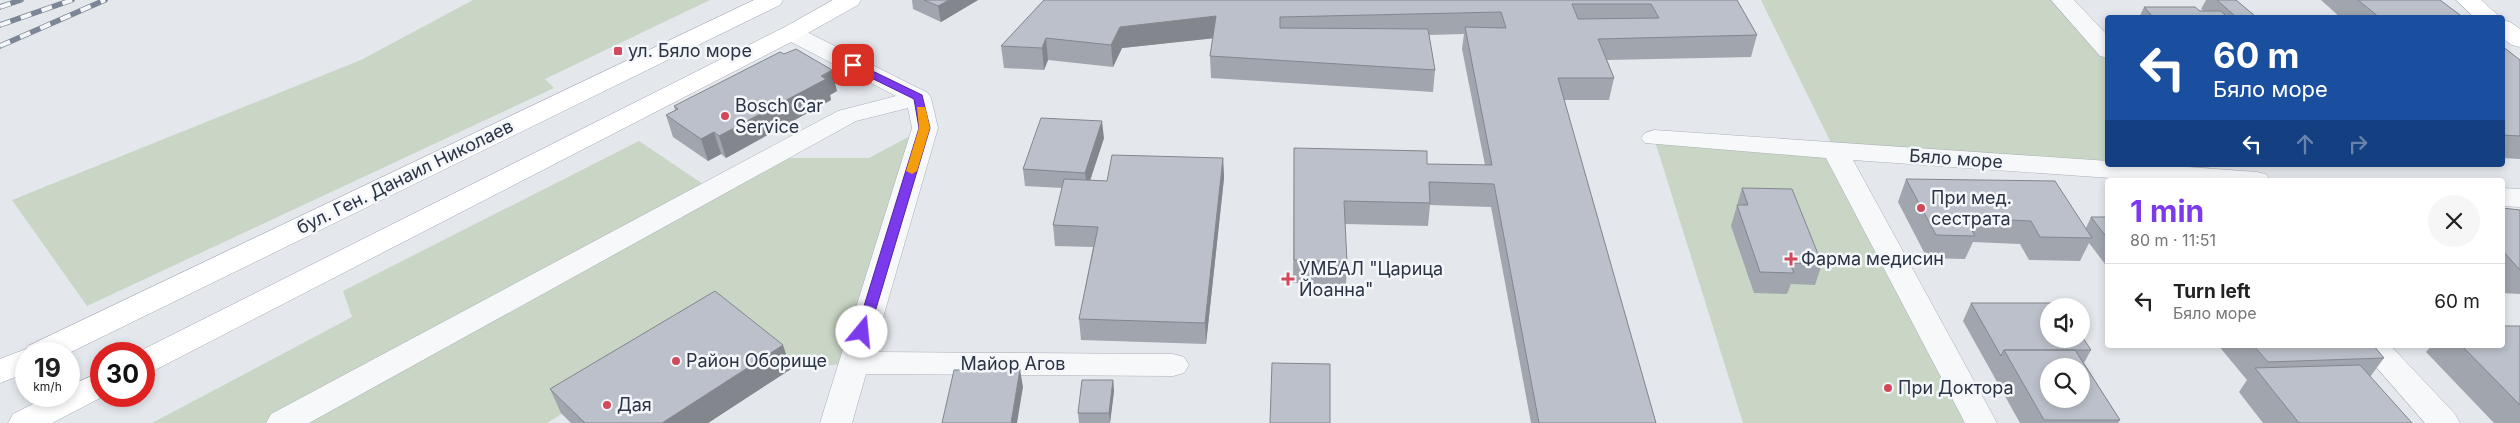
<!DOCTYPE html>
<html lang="en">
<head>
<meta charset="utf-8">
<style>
	body { margin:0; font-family:Inter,sans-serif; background:#f6f6f6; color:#222; height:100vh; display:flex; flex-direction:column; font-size:19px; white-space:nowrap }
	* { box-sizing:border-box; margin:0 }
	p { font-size:16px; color:#767676 }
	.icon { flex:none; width:28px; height:28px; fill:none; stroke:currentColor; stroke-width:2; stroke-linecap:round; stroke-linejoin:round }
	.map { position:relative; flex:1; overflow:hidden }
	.panel { position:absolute; left:2105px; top:178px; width:400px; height:170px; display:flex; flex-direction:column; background:#fff; border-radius:5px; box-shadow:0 2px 8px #0003 }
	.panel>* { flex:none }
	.guide { position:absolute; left:2105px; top:15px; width:400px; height:152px; border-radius:5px; box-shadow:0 2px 8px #0003; background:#1a4fa0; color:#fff; overflow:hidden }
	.controls { position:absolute; left:2040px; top:298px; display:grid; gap:10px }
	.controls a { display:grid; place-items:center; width:50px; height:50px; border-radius:50%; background:#fff; box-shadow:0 2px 8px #0003; font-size:25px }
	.speed { position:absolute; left:15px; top:342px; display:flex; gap:10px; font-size:25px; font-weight:700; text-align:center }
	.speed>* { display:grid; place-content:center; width:65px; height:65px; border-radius:50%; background:#fff; box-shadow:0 2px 8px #0003; line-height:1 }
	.speed small { font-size:12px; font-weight:400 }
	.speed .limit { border:8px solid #d22; background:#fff; color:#111 }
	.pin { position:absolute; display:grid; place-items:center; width:42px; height:42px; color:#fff; margin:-21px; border-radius:10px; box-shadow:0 2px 8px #0006 }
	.me { position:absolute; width:55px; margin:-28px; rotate:17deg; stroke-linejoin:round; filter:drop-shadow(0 0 4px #0008) }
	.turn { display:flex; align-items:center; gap:18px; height:105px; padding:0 25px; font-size:22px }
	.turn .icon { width:65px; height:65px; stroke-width:2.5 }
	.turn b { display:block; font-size:35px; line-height:42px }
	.lanes { display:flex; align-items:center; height:48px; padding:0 25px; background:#0003; justify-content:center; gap:25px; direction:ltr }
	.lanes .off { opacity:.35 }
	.round { display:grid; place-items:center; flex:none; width:52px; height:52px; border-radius:26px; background:#f6f6f6 }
	.overview { display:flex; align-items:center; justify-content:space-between; height:85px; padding:0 25px }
	h1 { font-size:30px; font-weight:700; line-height:38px; color:#7c3aed }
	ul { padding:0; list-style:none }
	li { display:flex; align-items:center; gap:15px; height:75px; padding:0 25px; border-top:1px solid #e0e0e0 }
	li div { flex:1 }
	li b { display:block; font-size:19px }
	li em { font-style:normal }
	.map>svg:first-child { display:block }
	.green { fill:#c9d6c5 }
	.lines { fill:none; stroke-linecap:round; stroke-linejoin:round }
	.minor-casing { stroke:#a9aeb7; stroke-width:1 }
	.primary-casing { stroke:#a3abb8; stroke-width:1 }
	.minor { fill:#f7f8fa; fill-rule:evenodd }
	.primary { fill:#fff; fill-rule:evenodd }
	.rail-casing { stroke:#7d8696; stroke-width:5.5 }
	.rail { stroke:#f4f6f9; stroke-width:4; stroke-dasharray:11; stroke-linecap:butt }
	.wall { fill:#a1a5ae }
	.shaded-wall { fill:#83868d }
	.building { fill:#bbc0ca; stroke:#83868d; fill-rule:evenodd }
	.route { fill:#7c3aed; stroke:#51269a }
	.slow { fill:#f59e0b }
	.poi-dot { fill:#d1495b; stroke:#f4f6f9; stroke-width:2 }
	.labels { text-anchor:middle; stroke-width:5; stroke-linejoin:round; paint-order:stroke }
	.poi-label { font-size:18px; fill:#2b3445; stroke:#f4f6f9; text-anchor:start }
	.street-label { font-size:18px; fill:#2b3445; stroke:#f4f6f9 }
</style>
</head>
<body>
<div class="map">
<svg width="2520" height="423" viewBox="0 0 2520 423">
	<rect width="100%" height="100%" fill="#e4e7ec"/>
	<path class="green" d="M473,0H710L545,79L554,88L87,306L12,200L361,60Z
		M1761,0H2062L2107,51L2108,165H2207L2218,177L1836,151L1981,423H1743L1654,138L1835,151Z
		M925,128L853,363L791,369L723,315L547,423H152L352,317L343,291L639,141L703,184L750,158H869Z"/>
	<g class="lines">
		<g class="minor-casing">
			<path id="minor" d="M2051,0H2074L2108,36V58L2100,56Z
				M791,26L799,28L928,93L931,98L938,128L873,352L1173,354L1184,357L1189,365L1184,373L1173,376L866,374L852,423H820L912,128L908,108L856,121L309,423H266L271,414L838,111L896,96L783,38L779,33L783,28Z
				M1654,130L2108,161V165H2160L2257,172L2266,174L2270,180H2139L1853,160L1997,423H1965L1826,158L1645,143L1641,138L1645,133Z
				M2502,188L2520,189V207L2502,206Z
				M2357,345H2390L2455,414L2460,423H2425Z"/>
		</g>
		<g class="primary-casing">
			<path id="primary" d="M754,0H783L780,5L67,354H26V373L0,383V359L26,349L28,346Z
				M833,0H861L858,5L799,38L155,370L144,373V354H134L783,28Z
				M2456,0H2481L2501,18H2475Z
				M2502,20L2510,22L2520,29V47L2512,45L2502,38Z
				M101,372V396H104L52,423H8L13,414L49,396H69V386Z"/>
		</g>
		<use href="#minor" class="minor"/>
		<use href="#primary" class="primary"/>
		<g class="rail-casing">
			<path id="rail" d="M0,7L21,0
				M0,25L72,0
				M0,46L105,0"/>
		</g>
		<use href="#rail" class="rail"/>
	</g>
	<path class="wall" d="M912,0H978L941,22L913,9Z
		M1044,0H1737L1757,35L1751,57L1607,60L1614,78L1609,100H1564L1656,423H1531L1491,207L1430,205L1428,226L1345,224L1347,262L1346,285L1293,283L1294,148L1427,164L1485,165L1462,49L1464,34L1429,35L1435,70L1433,92L1211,78L1210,56L1213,38L1122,48L1113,67L1048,60L1044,70L1004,68L1001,46Z
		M2206,0H2236L2255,16L2254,18H2139L2144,7L2204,11L2201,9Z
		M2321,0H2440L2464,18H2341Z
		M2502,46L2520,60V159L2502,158Z
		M837,91L830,95L831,100L726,158L721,154L708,161L673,137L666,115L675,110L674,106Z
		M1104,138L1090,180L1107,181L1223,158L1224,178L1206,344L1081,340L1079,319L1093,247L1055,246L1053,225L1062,188L1025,186L1023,169Z
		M1906,179L2086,228L2091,217H2108V268L2089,243L2080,261L2029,260L2020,244L1973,242L1965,259L1927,258L1898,202Z
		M1742,188L1822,264L1815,285L1791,284L1787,294L1754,293L1731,226Z
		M2502,208L2520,210V294L2502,293Z
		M1971,303L2091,350L2084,363L2120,420L2118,423H2020L1963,321Z
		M2520,326V423H2494L2426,352L2432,345H2502Z
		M2218,345H2373L2384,358L2370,377L2412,423H2263L2239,392L2247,380Z
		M791,369L708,423H571L561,413L550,389Z
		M1113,380L1114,391L1110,423H1079L1078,413Z"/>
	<path class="shaded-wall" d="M949,0H978L941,22L938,6Z
		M1216,16V38L1122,48L1113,67L1111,45L1120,27Z
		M1046,38L1048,60L1044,70L1042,48Z
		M832,70L837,91L830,95L831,100L726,158L719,136Z
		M1102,121L1104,138L1087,190L1085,173Z
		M714,132L721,154L708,161L701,139Z
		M1223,158L1224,178L1206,344L1205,323Z
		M783,345L791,369L708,423H662Z
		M1020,369L1023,387L1017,423H1011Z
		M1113,380L1114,391L1110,423L1109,413Z"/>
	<path class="building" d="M924,0H949L938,6Z
		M1044,0H1737L1757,35L1598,39L1614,78H1558L1656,423H1539L1494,184L1429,182L1430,203L1344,201L1347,262L1294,260V148L1427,151V164L1492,165L1465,27L1506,28L1501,12L1280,17V28L1428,29L1435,70L1210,56L1216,16L1120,27L1111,45L1046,38L1042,48L1001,46ZM1572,4H1651L1659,18L1578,19Z
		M2217,0H2236L2255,16L2236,17Z
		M2358,0H2440L2464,18H2380Z
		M2144,7H2195L2200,11H2221L2228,18H2154Z
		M2502,46L2520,60V136L2502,135Z
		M796,49L832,70L821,76L826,79L719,136L714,132L701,139L666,115L678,109L674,106L780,52L784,54Z
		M1041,118L1102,121L1085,173L1023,169Z
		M1112,155L1223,158L1205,323L1079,319L1098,227L1053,225L1064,179L1107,181Z
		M1906,179L2055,181L2092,238L2040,237L2031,221L1965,218L1975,236L1936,235Z
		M1742,188L1792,189L1822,264L1790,263L1794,273L1760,272L1737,205H1748Z
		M2502,208L2520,210V269H2519L2502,250Z
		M2091,217H2108V239Z
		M715,291L783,345L662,423H585L550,389Z
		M1971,303H2061L2063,306H2049V339H2081V335L2091,350H2004L2001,356Z
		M2502,326H2520V405L2461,345H2502Z
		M2253,345H2373L2384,358L2268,362Z
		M2004,350H2075L2120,420H2044ZM2049,366H2081V399H2049Z
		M1272,363L1330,364V423H1270Z
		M2360,365L2412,423H2299L2255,368Z
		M1020,369L1011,423H942L954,370Z
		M1082,380H1113L1109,413H1078Z"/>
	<path class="route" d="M849,63H856L922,95L930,128L869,332L862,336L856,332L919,128L914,99L849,67Z"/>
	<path class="slow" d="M917,107H925L926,110L930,128L917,171L912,174L906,171L919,128Z"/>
	<g class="poi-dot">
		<rect x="613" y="46" width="10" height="10" rx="2.5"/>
		<circle cx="725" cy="116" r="5"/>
		<circle cx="1921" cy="208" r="5"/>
		<path d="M1788.5 251.5h5v5h5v5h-5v5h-5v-5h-5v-5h5z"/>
		<path d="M1285.5 271.5h5v5h5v5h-5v5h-5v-5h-5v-5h5z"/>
		<circle cx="676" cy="361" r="5"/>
		<circle cx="1888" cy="388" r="5"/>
		<circle cx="607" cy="405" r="5"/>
	</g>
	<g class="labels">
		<g class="poi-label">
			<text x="628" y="57">ул. Бяло море</text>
			<text x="735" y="112">Bosch Car<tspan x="735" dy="21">Service</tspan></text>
			<text x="1931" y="204">При мед.<tspan x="1931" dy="21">сестрата</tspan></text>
			<text x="1801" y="265">Фарма медисин</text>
			<text x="1299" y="275">УМБАЛ "Царица<tspan x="1299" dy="21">Йоанна"</tspan></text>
			<text x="686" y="367">Район Оборище</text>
			<text x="1898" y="394">При Доктора</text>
			<text x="617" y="411">Дая</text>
		</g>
		<g class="street-label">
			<text transform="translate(1956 159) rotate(4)" y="6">Бяло море</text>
			<text transform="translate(405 177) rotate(-26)" y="6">бул. Ген. Данаил Николаев</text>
			<text x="1013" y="370">Майор Агов</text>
		</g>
	</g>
</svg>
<div class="controls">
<a><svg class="icon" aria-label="sound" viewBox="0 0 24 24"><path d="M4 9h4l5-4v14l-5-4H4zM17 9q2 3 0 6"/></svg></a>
<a><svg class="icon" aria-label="search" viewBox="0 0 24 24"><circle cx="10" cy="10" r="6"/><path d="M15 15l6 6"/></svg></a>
</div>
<div class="speed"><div>19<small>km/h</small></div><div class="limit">30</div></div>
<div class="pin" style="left:853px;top:65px;background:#d93025"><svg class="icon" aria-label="arrive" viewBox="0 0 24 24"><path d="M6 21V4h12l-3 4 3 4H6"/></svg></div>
<svg class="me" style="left:862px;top:332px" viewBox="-20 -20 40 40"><circle r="19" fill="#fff"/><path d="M0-13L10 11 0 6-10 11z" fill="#7c3aed"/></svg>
<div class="guide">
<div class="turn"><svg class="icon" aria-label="left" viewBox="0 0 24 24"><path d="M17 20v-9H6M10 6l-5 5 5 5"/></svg><div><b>60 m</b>Бяло море</div></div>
<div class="lanes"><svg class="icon" aria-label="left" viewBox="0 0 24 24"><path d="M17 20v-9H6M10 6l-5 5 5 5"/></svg><svg class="icon off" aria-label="ahead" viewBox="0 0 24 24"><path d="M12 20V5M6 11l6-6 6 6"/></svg><svg class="icon off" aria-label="right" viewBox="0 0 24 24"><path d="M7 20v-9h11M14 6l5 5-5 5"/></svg></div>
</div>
<section class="panel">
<div class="overview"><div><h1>1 min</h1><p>80 m · 11:51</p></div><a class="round"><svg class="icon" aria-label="close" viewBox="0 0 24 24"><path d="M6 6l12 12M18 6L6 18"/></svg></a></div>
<ul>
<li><svg class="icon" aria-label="left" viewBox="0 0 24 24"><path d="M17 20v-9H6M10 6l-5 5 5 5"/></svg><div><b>Turn left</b><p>Бяло море</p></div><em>60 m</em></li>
</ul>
</section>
</div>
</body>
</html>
